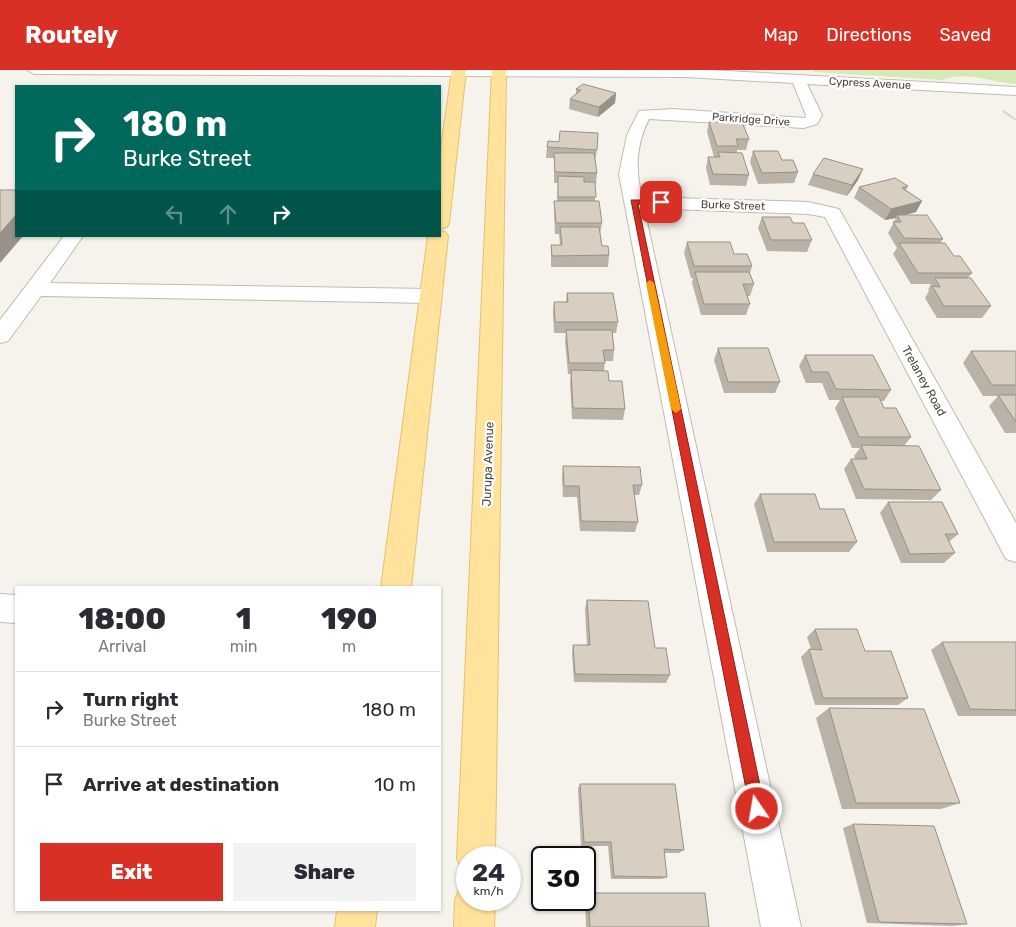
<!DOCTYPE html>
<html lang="en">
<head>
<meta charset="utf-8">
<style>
	body { margin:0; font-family:Rubik,sans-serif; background:#f2f2f3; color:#2b2b33; height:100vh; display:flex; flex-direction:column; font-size:19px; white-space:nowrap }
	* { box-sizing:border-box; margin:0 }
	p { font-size:16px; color:#7c7c81 }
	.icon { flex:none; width:28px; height:28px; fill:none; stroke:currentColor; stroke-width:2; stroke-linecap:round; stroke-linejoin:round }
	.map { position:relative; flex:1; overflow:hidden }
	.details { position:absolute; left:15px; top:516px; width:426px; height:325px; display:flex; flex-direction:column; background:#fff; border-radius:0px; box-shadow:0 1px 4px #0004 }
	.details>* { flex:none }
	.top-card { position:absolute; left:15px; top:15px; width:426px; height:152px; border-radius:0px; box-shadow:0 1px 4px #0004; background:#00695c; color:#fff; overflow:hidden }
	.speed { position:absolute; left:456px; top:776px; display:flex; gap:10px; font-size:25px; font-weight:700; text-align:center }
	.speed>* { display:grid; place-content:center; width:65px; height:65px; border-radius:50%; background:#fff; box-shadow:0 1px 4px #0004; line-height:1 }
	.speed small { font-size:12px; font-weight:400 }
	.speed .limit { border:2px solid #111; border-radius:8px; background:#fff; color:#111 }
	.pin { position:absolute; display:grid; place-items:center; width:42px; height:42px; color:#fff; margin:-21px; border-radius:10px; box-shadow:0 2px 8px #0006 }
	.me { position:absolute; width:55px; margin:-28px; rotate:348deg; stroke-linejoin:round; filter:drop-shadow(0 0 4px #0008) }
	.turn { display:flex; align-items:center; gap:18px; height:105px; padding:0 25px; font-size:22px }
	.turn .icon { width:65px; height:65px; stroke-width:2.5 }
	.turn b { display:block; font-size:35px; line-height:42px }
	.lanes { display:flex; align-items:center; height:48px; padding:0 25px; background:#0003; justify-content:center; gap:25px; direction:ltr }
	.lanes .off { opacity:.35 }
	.eta { display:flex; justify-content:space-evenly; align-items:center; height:85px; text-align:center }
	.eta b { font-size:30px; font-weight:800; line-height:35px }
	.primary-button { display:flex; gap:10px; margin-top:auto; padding:10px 25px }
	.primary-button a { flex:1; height:58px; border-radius:0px; background:#d93025; color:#fff; font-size:20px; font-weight:800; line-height:58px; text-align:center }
	.primary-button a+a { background:#f2f2f3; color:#2b2b33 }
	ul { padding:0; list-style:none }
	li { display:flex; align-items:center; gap:15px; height:75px; padding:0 25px; border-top:1px solid #e1e1e2 }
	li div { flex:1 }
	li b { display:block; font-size:19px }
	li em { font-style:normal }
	header { display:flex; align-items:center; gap:30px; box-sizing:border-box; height:70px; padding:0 25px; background:#d93025; color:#fff }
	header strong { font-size:24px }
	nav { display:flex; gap:28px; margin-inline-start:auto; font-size:18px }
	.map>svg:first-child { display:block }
	.green { fill:#d2eab5 }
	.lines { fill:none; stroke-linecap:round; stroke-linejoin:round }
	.minor-casing { stroke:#c2bbae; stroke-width:2 }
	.major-casing { stroke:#e6c16a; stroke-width:2 }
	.path { stroke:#c4b79f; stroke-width:2; stroke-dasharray:1 1; stroke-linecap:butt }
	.minor { fill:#fff; fill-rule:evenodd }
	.major { fill:#ffe39c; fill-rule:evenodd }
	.wall { fill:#bab2a6 }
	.shaded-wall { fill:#979187 }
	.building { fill:#d8cfc1; stroke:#979187 }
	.route { fill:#d93025; stroke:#8d1f18 }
	.slow { fill:#f59e0b }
	.labels { text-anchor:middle; stroke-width:4.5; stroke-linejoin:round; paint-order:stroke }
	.far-street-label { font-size:11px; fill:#4b4439; stroke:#fff }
	.street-label { font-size:12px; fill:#4b4439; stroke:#fff }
</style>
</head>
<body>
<header>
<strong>Routely</strong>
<nav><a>Map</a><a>Directions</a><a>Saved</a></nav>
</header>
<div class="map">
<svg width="1016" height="857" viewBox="0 0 1016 857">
	<rect width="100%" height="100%" fill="#f6f3ec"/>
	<path class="green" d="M813,0H1016V14C993,13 965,0 943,10L815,2Z"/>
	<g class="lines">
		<g class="minor-casing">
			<path id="minor" d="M27,0H708L1016,17V25L807,14L822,45L817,54L804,58L649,49C636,75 635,99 642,127L808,132L839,139L1016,453V492L1006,489L825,147L808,144L644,138L801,857H761L619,104L627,65L639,41L673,39L805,48L806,45L793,13L685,7L34,4Z
				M64,166H83L50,213L431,219L438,221L442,226L438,231L431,233L41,226L8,271L0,273V250Z
				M0,524L16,525V553L0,552Z"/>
		</g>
		<g class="major-casing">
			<path id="major" d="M452,0H466L449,153L447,157L440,159V86Z
				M492,0H506L495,788H468V804L462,802L457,788Z
				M440,161L445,162L448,166L411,518H381L428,166H440Z
				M468,813V830H495L494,857H454L455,830L461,816Z
				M337,840H377L375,857H335Z"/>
		</g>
		<path class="path" d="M1003,41L1016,50"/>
		<use href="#minor" class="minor"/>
		<use href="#major" class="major"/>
	</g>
	<path class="wall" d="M576,19L616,23L615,33L598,47L569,39L570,29L576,24Z
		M709,52L749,69L746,80H737V83L749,105L746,116L710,115L706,98L708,87H714L707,62Z
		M547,77L597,80L595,91L597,103L596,114H595V131L602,153L600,164L602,176L609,185L608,197H551V175H560L559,164H555L554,142V131H557L558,113H554V88H546Z
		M753,81L782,90L798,102L794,113L758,114L750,92Z
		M863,99L858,110L847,126L808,115L813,104Z
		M908,116L906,120L922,131L916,142L904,145L943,169L940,173L972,203L968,208L991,236L982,248H937L925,228L929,221L928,220L931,214H911L893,184L897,178L888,163L896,148L885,150L854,128L859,117Z
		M762,147L793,153L812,170L807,182L767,181L758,158Z
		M687,172L734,184L752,196L750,203L754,214L750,226H747L750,234L746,245H701L692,213L693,208H691L684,183Z
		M567,223L618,252L616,263H612L614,280L613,291H605L604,301L625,339L623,350L572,349L570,312L571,304H568L565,271L566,263H554L553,243L554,232H566Z
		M718,278L780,312L775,323H724L714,290Z
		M971,281H1016V363H1005L989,336L998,326H983L963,293Z
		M805,285L891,320L884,331H881L884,338L911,367L904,376L941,420L931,430L856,429L844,399L851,389H855L854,386L860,378H852L835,338L840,330H829L822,313H806L799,296Z
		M563,396L642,415L639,425H634L638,452L635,462L580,461L577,427H563L562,407Z
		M760,424L820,439L857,472L849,482H767L754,434Z
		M888,432L958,464L949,472L955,483L944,493H901L880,443Z
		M587,530L655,578L670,605L666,613L574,612L572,583L573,575H587L585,539Z
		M815,559L865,581L908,628L898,635H815L801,587L809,579H811L807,567Z
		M942,572H1016V646H958L931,580Z
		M829,638L960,733L941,739H842L816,648Z
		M580,714L684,780L679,783H664L667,807L662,809H611L608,776H581L578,719Z
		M853,754L967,854L952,856L867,853L843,758Z
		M588,823L709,857H586L585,830V826Z"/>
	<path class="shaded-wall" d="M616,23L615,33L598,47L599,37Z
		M863,99L858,110L847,126L852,115Z
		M922,131L916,142L898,147L897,145L896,148L885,150L891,139Z
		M16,145V166H23L0,193V163Z"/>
	<path class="building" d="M583,14L616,23L599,37L570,29L581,20L576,19Z
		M709,52H742L749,69H736L738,76H717Z
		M560,61L598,63L597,80L547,77L548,71L559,72Z
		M753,81H778L782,90H793L798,102L762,103Z
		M718,82L742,83L749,105L713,104L708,87H720Z
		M554,83H594L597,103L555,102Z
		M824,88L863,99L852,115L813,104Z
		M558,106L584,107V112H595L596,127H558Z
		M895,108L908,116L902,118L922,131L891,139L859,117Z
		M0,120H16V145L0,163Z
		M554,131H599L602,153H556Z
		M897,145H927L943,169L904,168L893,152H901Z
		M762,147H790L793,153H804L812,170H771Z
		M560,157H599L602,176H608L609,185L552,186L551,175H562Z
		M687,172H730L734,184H747L752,196H694Z
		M899,173H945L954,186H960L972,203H918Z
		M695,202H749L754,214H743L750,234H704Z
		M935,208H971L991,236H944L932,216L940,217Z
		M567,223H613L618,252H555L554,232H568Z
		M566,260H612L614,280H603L605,293H569Z
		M718,278H768L780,312H728Z
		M971,281H1016V315H992Z
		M805,285H873L891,320L836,319L828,302H812Z
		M571,300L608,301L609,311H622L625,339L573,338Z
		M998,325H1016V352Z
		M842,327H879L884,338H896L911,367H859Z
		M861,375L919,376L941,420L864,419L851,389H867Z
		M563,396L640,397L642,415H633L638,452L581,451L579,416H564Z
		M760,424H815L820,439H844L857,472H774Z
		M888,432H942L958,464H945L955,483L910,484Z
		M587,530L648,531L655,578H666L670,605L575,604L573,575H590Z
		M815,559H857L865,581H891L908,628H823L809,579L822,580Z
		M942,572H1016V640L970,639Z
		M829,638L924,639L960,733H856Z
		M580,714H675L684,780L664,779L667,807L614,806L611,772H584Z
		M853,754L934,756L967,854L879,852Z
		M588,823H705L709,857H590Z"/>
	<path class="route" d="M631,130H661L664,132L661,135L638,134L765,739L763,745L757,747L752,745L750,739Z"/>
	<path class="slow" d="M650,210L654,213L681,339L676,343L671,339L646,213Z"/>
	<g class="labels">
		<g class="far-street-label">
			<text transform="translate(870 13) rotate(3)" y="4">Cypress Avenue</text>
			<text transform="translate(751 49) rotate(4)" y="4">Parkridge Drive</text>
			<text transform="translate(733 135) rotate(2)" y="4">Burke Street</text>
		</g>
		<g class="street-label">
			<text transform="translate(924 311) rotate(61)" y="4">Trelaney Road</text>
			<text transform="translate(488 394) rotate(-88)" y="4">Jurupa Avenue</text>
		</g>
	</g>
</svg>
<div class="speed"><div>24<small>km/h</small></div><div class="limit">30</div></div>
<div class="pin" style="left:661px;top:132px;background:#d93025"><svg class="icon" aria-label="arrive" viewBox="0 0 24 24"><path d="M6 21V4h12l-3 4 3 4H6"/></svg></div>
<svg class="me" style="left:757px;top:739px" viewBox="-20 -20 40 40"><circle r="17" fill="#d93025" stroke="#fff" stroke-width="3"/><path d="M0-11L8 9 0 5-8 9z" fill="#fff"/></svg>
<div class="top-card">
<div class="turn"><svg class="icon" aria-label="right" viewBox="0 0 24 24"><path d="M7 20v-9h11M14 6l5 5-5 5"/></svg><div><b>180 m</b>Burke Street</div></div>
<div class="lanes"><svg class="icon off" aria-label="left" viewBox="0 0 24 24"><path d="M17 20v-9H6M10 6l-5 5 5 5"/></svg><svg class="icon off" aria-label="ahead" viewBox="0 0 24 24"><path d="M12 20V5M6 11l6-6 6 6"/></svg><svg class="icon" aria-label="right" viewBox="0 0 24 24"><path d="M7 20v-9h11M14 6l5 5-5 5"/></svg></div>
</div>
<section class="details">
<div class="eta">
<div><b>18:00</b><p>Arrival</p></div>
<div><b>1</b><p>min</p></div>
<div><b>190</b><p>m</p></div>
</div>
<ul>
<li><svg class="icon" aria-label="right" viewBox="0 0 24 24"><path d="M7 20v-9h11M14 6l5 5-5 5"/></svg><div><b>Turn right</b><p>Burke Street</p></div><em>180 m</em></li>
<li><svg class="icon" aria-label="arrive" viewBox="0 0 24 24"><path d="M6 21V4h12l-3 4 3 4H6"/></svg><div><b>Arrive at destination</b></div><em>10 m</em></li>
</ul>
<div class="primary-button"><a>Exit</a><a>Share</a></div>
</section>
</div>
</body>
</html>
